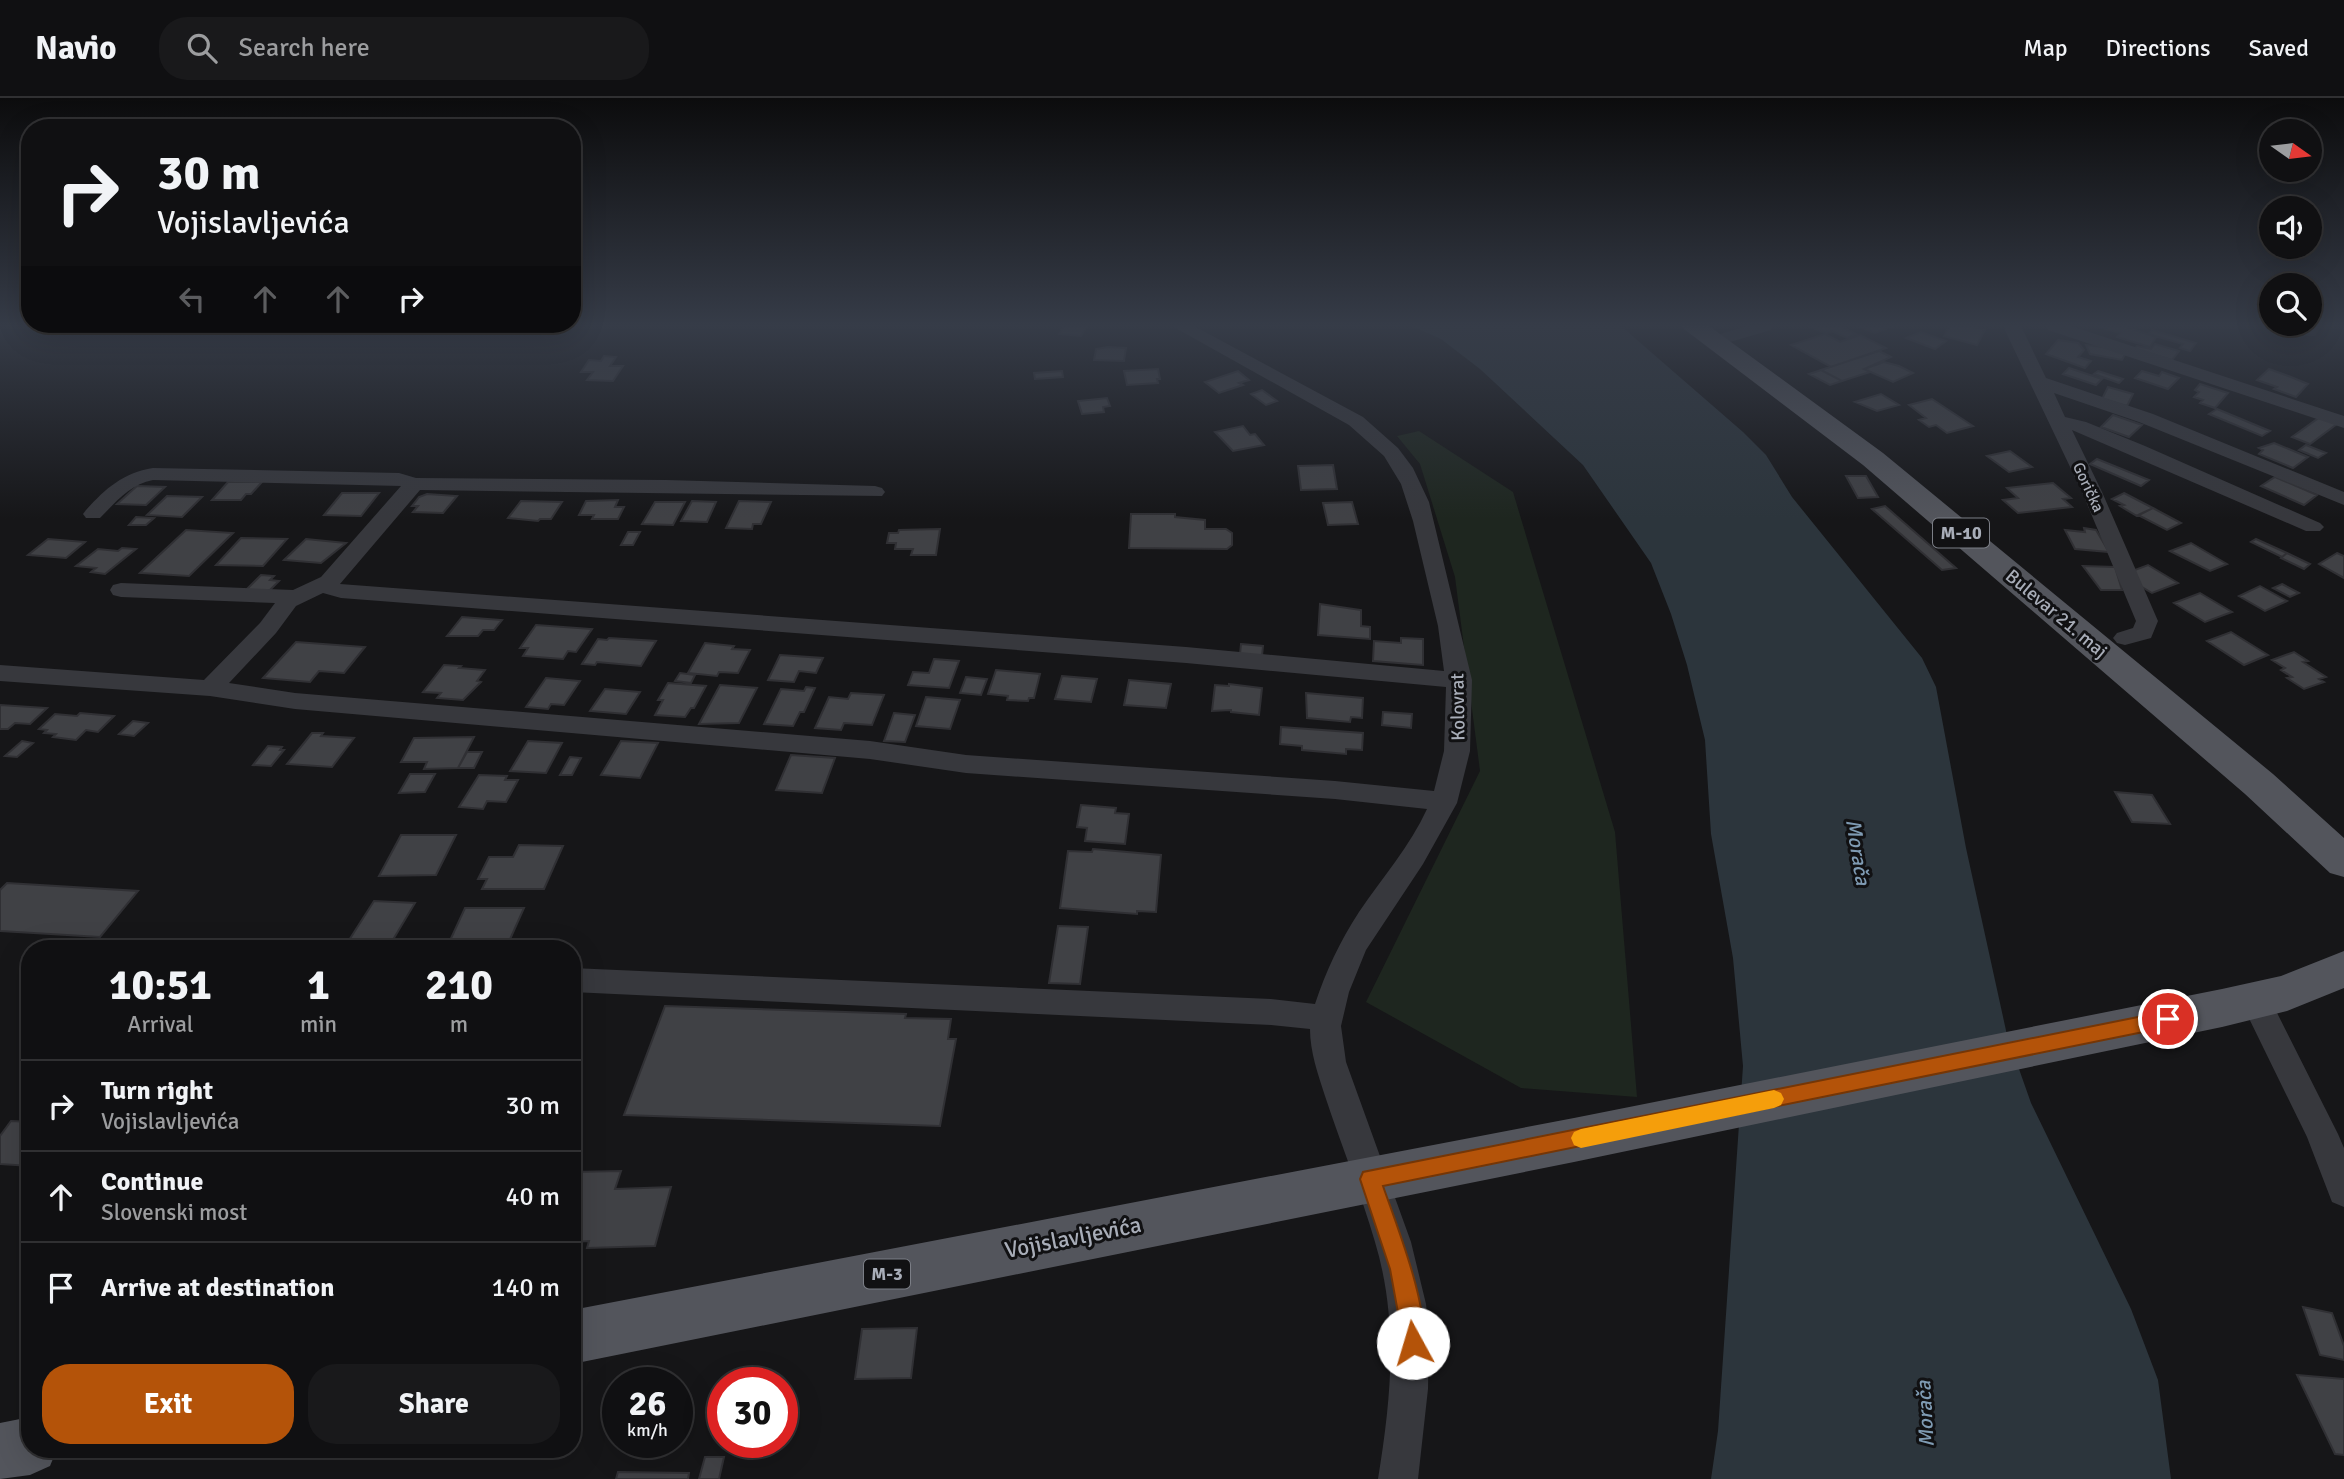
<!DOCTYPE html>
<html lang="en">
<head>
<meta charset="utf-8">
<style>
	body { margin:0; font-family:Signika,sans-serif; background:#19191b; color:#f1f3f6; height:100vh; display:flex; flex-direction:column; font-size:26px; white-space:nowrap }
	* { box-sizing:border-box; margin:0 }
	p { font-size:23px; color:#9c9d9f }
	.icon { flex:none; width:38px; height:38px; fill:none; stroke:currentColor; stroke-width:2; stroke-linecap:round; stroke-linejoin:round }
	.map { position:relative; flex:1; overflow:hidden }
	.drawer { position:absolute; left:21px; top:842px; width:560px; height:518px; display:flex; flex-direction:column; background:#101012; border-radius:28px; box-shadow:0 7px 28px #0002,0 0 0 2px #303032 }
	.drawer>* { flex:none }
	.guide { position:absolute; left:21px; top:21px; width:560px; height:214px; border-radius:28px; box-shadow:0 7px 28px #0002,0 0 0 2px #303032; background:#101012; color:#f1f3f6; overflow:hidden }
	.needle { width:46px; rotate:104deg }
	.buttons { position:absolute; left:2259px; top:21px; display:grid; gap:14px }
	.buttons a { display:grid; place-items:center; width:63px; height:63px; border-radius:50%; background:#101012; box-shadow:0 7px 28px #0002,0 0 0 2px #303032; font-size:35px }
	.speed { position:absolute; left:602px; top:1269px; display:flex; gap:14px; font-size:35px; font-weight:700; text-align:center }
	.speed>* { display:grid; place-content:center; width:91px; height:91px; border-radius:50%; background:#101012; box-shadow:0 7px 28px #0002,0 0 0 2px #303032; line-height:1 }
	.speed small { font-size:18px; font-weight:400 }
	.speed .limit { border:10px solid #d22; background:#fff; color:#111 }
	.pin { position:absolute; display:grid; place-items:center; width:60px; height:60px; color:#fff; margin:-30px; border:4px solid #fff; border-radius:50%; box-shadow:0 2px 7px #0007 }
	.me { position:absolute; width:77px; margin:-38px; rotate:354deg; stroke-linejoin:round; filter:drop-shadow(0 0 5px #0008) }
	.turn { display:flex; align-items:center; gap:24px; height:147px; padding:0 21px; font-size:32px }
	.turn .icon { width:91px; height:91px; stroke-width:2.5 }
	.turn b { display:block; font-size:49px; line-height:60px }
	.lanes { display:flex; align-items:center; height:66px; padding:0 21px; background:#0003; justify-content:center; gap:35px; direction:ltr }
	.lanes .off { opacity:.35 }
	.eta { display:flex; justify-content:space-evenly; align-items:center; height:119px; text-align:center }
	.eta b { font-size:42px; font-weight:800; line-height:49px }
	.cta { display:flex; gap:14px; margin-top:auto; padding:14px 21px }
	.cta a { flex:1; height:80px; border-radius:28px; background:#b45309; color:#fff; font-size:28px; font-weight:800; line-height:80px; text-align:center }
	.cta a+a { background:#19191b; color:#f1f3f6 }
	ul { padding:0; list-style:none }
	li { display:flex; align-items:center; gap:21px; height:91px; padding:0 21px; border-top:2px solid #303032 }
	li div { flex:1 }
	li b { display:block; font-size:26px }
	li em { font-style:normal }
	header { display:flex; align-items:center; gap:42px; box-sizing:border-box; height:98px; padding:0 35px; background:#101012; border-bottom:2px solid #303032 }
	header strong { font-size:33px }
	nav { display:flex; gap:38px; margin-inline-start:auto; font-size:24px }
	.search { width:490px; height:63px; background:#19191b; display:flex; align-items:center; gap:18px; box-sizing:border-box; padding:0 24px; border-radius:28px; color:#9c9d9f; font-size:26px }
	.map>svg:first-child { display:block }
	.green { fill:#1e261f }
	.water { fill:#2c353c }
	.building { fill:#404145; stroke:#303034; stroke-width:2 }
	.lines { fill:none; stroke-linecap:round; stroke-linejoin:round }
	.minor { fill:#37383d; fill-rule:evenodd }
	.primary { fill:#53555c; fill-rule:evenodd }
	.route { fill:#b45309; stroke:#753606; stroke-width:2 }
	.slow { fill:#f59e0b }
	.labels { text-anchor:middle; stroke-width:6; stroke-linejoin:round; paint-order:stroke }
	.far-street-label { font-size:16px; fill:#a8adb8; stroke:#111113 }
	.shield { fill:#111113; stroke:#7b7e86; stroke-width:2 }
	.shield-label { font-size:18px; font-weight:bold; fill:#a8adb8 }
	.street-label { font-size:19px; fill:#a8adb8; stroke:#111113 }
	.water-label { font-size:21px; font-style:italic; fill:#7f9bb3; stroke:#111113 }
	.near-street-label { font-size:23px; fill:#a8adb8; stroke:#111113 }
</style>
</head>
<body>
<header>
<strong>Navio</strong>
<div class="search"><svg class="icon" aria-label="search" viewBox="0 0 24 24"><circle cx="10" cy="10" r="6"/><path d="M15 15l6 6"/></svg>Search here</div>
<nav><a>Map</a><a>Directions</a><a>Saved</a></nav>
</header>
<div class="map">
<svg width="2344" height="1381" viewBox="0 0 2344 1381">
	<rect width="100%" height="100%" fill="#161618"/>
	<path class="green" d="M1419,333L1513,394L1615,734L1637,999L1521,990L1366,904L1480,673L1455,479L1420,366L1397,338Z"/>
	<path class="water" d="M1412,228H1621L1743,334L1766,357L1792,399L1922,560L1936,589L1966,750L2007,937L2031,1005L2131,1211L2158,1282L2171,1381H1711L1718,1333L1743,968L1733,860L1711,736L1705,642L1687,567L1671,516L1651,465L1583,367L1480,271L1441,241Z"/>
	<path class="building" d="M1064,228H1087L1081,238L1059,236Z
		M1809,228H1840L1856,236L1847,240L1832,233L1826,236Z
		M1857,228H1893L1875,235Z
		M1949,228H1968L1985,232L1977,247L1944,238Z
		M2096,228H2123L2156,239L2150,249L2117,239L2120,235Z
		M2274,228H2312L2319,230L2315,237H2308Z
		M2152,232L2196,245L2190,253L2180,250L2183,246L2148,236Z
		M1921,234L1946,243L1935,251L1906,240Z
		M1825,236L1840,244L1860,237L1886,250L1831,269L1791,247Z
		M2058,242L2078,245L2084,252L2078,259L2091,263L2085,270L2046,256Z
		M2155,246L2179,253L2172,262L2135,251L2137,248L2151,251Z
		M2086,247L2103,249L2126,254L2122,262L2090,256Z
		M1108,249L1126,250L1124,263L1094,262L1096,251Z
		M1879,253L1891,259L1864,271L1870,274L1842,283L1821,272Z
		M604,258L616,259L610,268H623L613,283L587,282L593,274H581L589,262L601,263Z
		M1884,264L1899,268L1913,275L1893,284L1864,271Z
		M2069,270L2102,281L2096,287L2063,276Z
		M1158,271L1160,281H1157L1158,285L1127,287L1124,273Z
		M2269,271L2291,279L2308,286L2296,299L2274,291L2277,289L2257,282Z
		M1821,272L1842,283L1830,287L1809,276Z
		M1062,273L1063,279L1035,281L1034,275Z
		M1238,273L1249,282L1239,285L1243,287L1219,295L1205,284Z
		M2098,273L2123,281L2119,285L2094,276Z
		M2142,273L2159,278L2162,274L2179,280L2168,291L2135,280Z
		M2200,286L2228,295L2215,310L2200,305L2203,302L2194,299L2199,294L2195,292Z
		M2108,289L2133,296L2127,308L2102,301Z
		M1262,292L1277,303L1266,307L1251,296Z
		M1881,296L1899,307L1877,313L1855,304Z
		M1107,300L1110,308L1103,309L1104,314L1082,316L1078,303Z
		M1932,301L1973,328L1947,335L1936,327L1929,329L1919,322L1926,320L1909,307Z
		M2217,311L2270,333L2262,338L2209,316Z
		M2113,317L2142,327L2129,339L2101,329Z
		M2320,319L2337,326L2310,346L2292,339Z
		M1243,328L1250,337L1255,336L1264,347L1233,353L1215,334Z
		M2274,345L2308,359L2293,370L2259,356L2263,352L2259,350Z
		M2306,347L2326,355L2318,360L2299,352Z
		M2010,353L2032,369L2009,374L1987,358Z
		M2097,361L2149,382L2141,388L2090,366Z
		M1333,367L1337,391L1301,392L1298,368Z
		M1846,378H1866L1878,399L1858,400Z
		M2275,379L2317,397L2304,407L2261,388Z
		M228,384H262L251,396H246L241,402H212Z
		M2053,385L2071,400L2063,401L2072,409L2018,415L2003,402L2018,400L2007,390Z
		M137,388L165,389L146,407L117,406Z
		M342,395H379L361,418L324,417Z
		M2124,395L2153,410L2137,418L2120,408L2124,407L2112,401Z
		M427,396L457,398L443,415L413,414L418,408H412L419,399Z
		M167,398L202,399L182,419L147,417Z
		M618,402L615,409H624L618,421H592L594,417H579L586,403Z
		M521,403L562,404L551,421H540L538,423L508,420Z
		M692,403L716,404L707,424L681,423Z
		M739,403L771,404L761,426H753L752,431L726,430Z
		M655,404H685L673,427L642,426Z
		M1352,404L1358,426L1328,427L1323,405Z
		M1885,408L1956,470L1942,472L1872,411Z
		M2153,410L2181,425L2167,432L2138,417Z
		M1131,416H1175V419L1205,422V431H1226L1232,435V447L1227,451L1129,450Z
		M136,419L154,420L146,427H129Z
		M2084,430L2096,432L2109,454L2075,451L2065,432L2085,434Z
		M940,431L936,457H911L913,451H895L896,445H887L889,435H898L899,432Z
		M186,432L233,435L189,478L140,475Z
		M628,434H640L633,447H621Z
		M241,440L287,441L263,468L216,467Z
		M48,441L85,444L66,460L28,457Z
		M306,441L346,445L321,465L284,462Z
		M2256,441L2287,455L2282,459L2251,444Z
		M2191,445L2227,466L2210,473L2170,453Z
		M122,450L136,451L105,476L91,474L96,470L76,468L98,451L118,453Z
		M2287,455L2310,466L2304,471L2281,460Z
		M2337,455L2344,458V480L2319,466Z
		M2148,467L2178,485L2152,495L2137,486L2132,473Z
		M2083,468L2115,469L2122,492H2101Z
		M261,477L274,478L270,482L279,483L267,495L245,493Z
		M2282,486L2299,495L2290,499L2273,490Z
		M2260,488L2287,503L2265,513L2239,498Z
		M2200,495L2232,514L2205,524L2174,505Z
		M1320,506L1361,512V528L1370,529V541L1318,537Z
		M462,519L502,522L494,532H483L478,538H447Z
		M536,527L592,531L576,554L568,553L563,561L523,558L528,550H520Z
		M2231,534L2268,557L2244,567L2207,543Z
		M609,540L656,543L641,568L597,564L595,567L582,566L598,541L607,542Z
		M1401,540L1423,541V567L1373,563L1374,543L1401,545Z
		M296,544L365,549L344,575L319,573L310,584L263,580Z
		M705,545L734,548L732,551L750,552L738,575L719,574L717,578L688,575Z
		M1241,546L1263,548L1262,558L1240,556Z
		M2294,554L2308,563L2303,564L2326,579L2319,581L2324,584L2304,591L2287,580L2292,579L2281,572L2285,570L2272,562Z
		M780,557L823,560L816,575L799,573L794,584L768,582Z
		M934,561L959,563L949,590L908,587L913,574L929,575Z
		M444,567L461,568L459,570L485,572L477,583L481,584L463,602L437,600L441,595L423,594Z
		M996,572L1040,576L1034,600H1029L1028,603L1007,602L1008,598L988,596Z
		M680,575L695,577L691,585L675,583Z
		M1062,578L1097,581L1091,604L1055,601Z
		M966,579L987,581L981,597L960,595Z
		M546,580L580,583L564,607L551,606L548,611L526,609Z
		M1129,582L1171,586L1166,610L1124,607Z
		M668,585L706,588L694,610H691L685,619L655,617L663,602H658Z
		M1229,586L1262,590L1259,617L1231,614V612L1212,613L1215,587L1229,588Z
		M720,587L757,590L739,625L699,626Z
		M806,589L815,590L804,614H800L793,628L764,626L781,591L804,593Z
		M605,591L640,594L626,616L590,613Z
		M851,595L884,597L872,627L844,625L841,632L815,630L829,599L848,601Z
		M1306,595L1363,600L1362,620L1351,619L1350,624L1307,620Z
		M926,599L960,602L950,631L916,628Z
		M0,607L47,610L30,626L15,625L8,631H0Z
		M1383,614L1412,616L1411,630L1382,627Z
		M80,615L114,618L98,634L86,632L76,642L53,639L56,636L44,635L47,632L39,631L55,616L77,618Z
		M894,615L915,617L905,644L884,643Z
		M133,623L148,625L134,638L119,636Z
		M1281,629L1363,635L1362,652L1346,651V656L1302,652V648L1280,646Z
		M312,635H323L321,638L354,640L332,669L287,666Z
		M474,639L458,670L424,671L427,664H401L414,640Z
		M22,643L33,645L17,659L5,658Z
		M528,643L562,645L546,675L510,673Z
		M621,643L658,645L640,680L601,677Z
		M268,648L282,649L280,652H284L271,668L253,667Z
		M467,654H482L474,670H458Z
		M791,657L835,660L822,695L776,692Z
		M570,659L581,660L572,677H560Z
		M410,676H435L425,694L399,695Z
		M479,677L507,678L505,682H518L506,704L487,703L483,711L459,709Z
		M2115,694L2152,697L2170,726L2132,724Z
		M1081,707L1116,710L1115,715L1129,716L1125,746L1085,743L1087,730L1077,729Z
		M401,737H456L436,777L379,778Z
		M519,747L563,748L544,791H482L487,781H478L489,759H513Z
		M1093,751L1161,757L1156,814L1137,813V816L1060,810L1068,753L1092,754Z
		M7,785L138,793L100,839L0,833V792Z
		M374,803L415,805L388,850H344Z
		M465,810H524L507,848L447,849Z
		M1058,828L1088,829L1080,886L1049,885Z
		M665,908L906,916L905,920L951,921L948,941H956L940,1028L624,1017Z
		M11,1023L30,1024V1068L0,1066V1038Z
		M621,1073L615,1091L671,1089L655,1148L587,1150L589,1143L572,1144V1074Z
		M2303,1209L2332,1215L2344,1248V1262L2320,1257Z
		M917,1230L911,1280L855,1281L862,1231Z
		M2297,1277L2344,1281V1357L2335,1356Z
		M705,1359H724L719,1381H699Z
		M618,1374L689,1375L688,1381H616Z"/>
	<g class="lines">
		<path class="minor" d="M1172,228H1194L1363,319L1398,350L1413,370L1429,404L1472,582L1470,653L1457,705L1423,766L1366,852L1349,894L1341,928L1346,964L1411,1144L1426,1206L1429,1234L1428,1291L1418,1381H1378C1391,1301 1399,1224 1375,1144C1361,1095 1341,1047 1325,998C1318,976 1310,954 1310,931L1271,927L572,894V870L1271,901L1315,906C1326,873 1340,843 1359,814C1382,780 1410,748 1427,711L1335,701L966,675L870,661L295,611L210,598L0,583V567L204,582L260,525L275,505L121,499L113,497L110,492L113,487L121,485L293,492L321,479L401,388L153,382C130,386 116,404 100,420H86L83,416L86,412C106,390 123,375 153,370L399,375L416,380L666,382L875,388L882,390L885,394L882,398L420,392L340,486L1186,549L1444,573L1438,528L1413,423L1401,386L1384,358L1349,327ZM323,495L341,500L1186,565L1446,589L1444,653L1434,693L1335,683L966,657L870,643L295,595L229,585L276,535L296,508Z
			M1747,228H1774L1771,232L1716,248L1707,243L1710,239Z
			M2003,228H2021L2046,280L2153,316L2344,394V407L2139,324L2054,295L2065,319L2086,324L2145,348L2320,425L2324,429L2320,433H2306L2072,332L2102,394L2158,523L2151,540L2125,547L2117,545L2113,540L2117,535L2133,530L2136,523L2082,394Z
			M2045,228H2071L2344,318V330L2048,232Z
			M2255,889L2266,893L2338,1036L2344,1050V1109L2332,1104L2307,1039L2240,902L2244,893Z"/>
		<path class="primary" d="M1680,228H1709L1883,355L2273,676L2344,740V779L2330,775L2245,696L1863,367Z
			M2344,853V890L2287,913L2222,929L1574,1064L572,1266V1212L1574,1020L2222,891L2281,878Z
			M30,1319V1351H57L50,1368L30,1377L0,1381V1325Z"/>
	</g>
	<linearGradient id="sky" x2="0" y2="1"><stop stop-color="#0c0c0d"/><stop offset="0.54" stop-color="#363c48"/><stop offset="1" stop-color="#363c48" stop-opacity="0"/></linearGradient>
	<rect width="2344" height="421" fill="url(#sky)"/>
	<path class="route" d="M2168,913L2174,916L2177,921L2174,927L2168,929L1383,1088C1395,1123 1434,1220 1421,1253L1413,1256L1405,1253L1390,1171L1360,1081L1363,1074Z"/>
	<path class="slow" d="M1774,992L1781,995L1784,1001L1781,1007L1774,1010L1581,1050L1574,1047L1571,1040L1574,1034L1581,1031Z"/>
	<g class="labels">
		<g class="far-street-label">
			<text transform="translate(2089 389) rotate(65)" y="6">Gorička</text>
		</g>
		<g class="shield">
			<rect x="1933" y="420.5" width="56" height="29" rx="5"/>
			<rect x="864" y="1161.5" width="46" height="29" rx="5"/>
		</g>
		<g class="shield-label">
			<text x="1961" y="441">M-10</text>
			<text x="887" y="1182">M-3</text>
		</g>
		<g class="street-label">
			<text transform="translate(2057 515) rotate(40)" y="7">Bulevar 21. maj</text>
			<text transform="translate(1457 609) rotate(-91)" y="7">Kolovrat</text>
		</g>
		<g class="water-label">
			<text transform="translate(1858 754) rotate(81)" y="7">Morača</text>
			<text transform="translate(1925 1316) rotate(-93)" y="7">Morača</text>
		</g>
		<g class="near-street-label">
			<text transform="translate(1073 1139) rotate(-11)" y="8">Vojislavljevića</text>
		</g>
	</g>
</svg>
<div class="buttons">
<a><svg class="needle" viewBox="-14 -14 28 28"><path d="M0-13l5 13h-10z" fill="#e53935"/><path d="M0 13l5-13h-10z" fill="#9c9d9f"/></svg></a>
<a><svg class="icon" aria-label="sound" viewBox="0 0 24 24"><path d="M4 9h4l5-4v14l-5-4H4zM17 9q2 3 0 6"/></svg></a>
<a><svg class="icon" aria-label="search" viewBox="0 0 24 24"><circle cx="10" cy="10" r="6"/><path d="M15 15l6 6"/></svg></a>
</div>
<div class="speed"><div>26<small>km/h</small></div><div class="limit">30</div></div>
<div class="pin" style="left:2168px;top:921px;background:#d93025"><svg class="icon" aria-label="arrive" viewBox="0 0 24 24"><path d="M6 21V4h12l-3 4 3 4H6"/></svg></div>
<svg class="me" style="left:1413px;top:1245px" viewBox="-20 -20 40 40"><circle r="19" fill="#fff"/><path d="M0-13L10 11 0 6-10 11z" fill="#b45309"/></svg>
<div class="guide">
<div class="turn"><svg class="icon" aria-label="right" viewBox="0 0 24 24"><path d="M7 20v-9h11M14 6l5 5-5 5"/></svg><div><b>30 m</b>Vojislavljevića</div></div>
<div class="lanes"><svg class="icon off" aria-label="left" viewBox="0 0 24 24"><path d="M17 20v-9H6M10 6l-5 5 5 5"/></svg><svg class="icon off" aria-label="ahead" viewBox="0 0 24 24"><path d="M12 20V5M6 11l6-6 6 6"/></svg><svg class="icon off" aria-label="ahead" viewBox="0 0 24 24"><path d="M12 20V5M6 11l6-6 6 6"/></svg><svg class="icon" aria-label="right" viewBox="0 0 24 24"><path d="M7 20v-9h11M14 6l5 5-5 5"/></svg></div>
</div>
<section class="drawer">
<div class="eta">
<div><b>10:51</b><p>Arrival</p></div>
<div><b>1</b><p>min</p></div>
<div><b>210</b><p>m</p></div>
</div>
<ul>
<li><svg class="icon" aria-label="right" viewBox="0 0 24 24"><path d="M7 20v-9h11M14 6l5 5-5 5"/></svg><div><b>Turn right</b><p>Vojislavljevića</p></div><em>30 m</em></li>
<li><svg class="icon" aria-label="ahead" viewBox="0 0 24 24"><path d="M12 20V5M6 11l6-6 6 6"/></svg><div><b>Continue</b><p>Slovenski most</p></div><em>40 m</em></li>
<li><svg class="icon" aria-label="arrive" viewBox="0 0 24 24"><path d="M6 21V4h12l-3 4 3 4H6"/></svg><div><b>Arrive at destination</b></div><em>140 m</em></li>
</ul>
<div class="cta"><a>Exit</a><a>Share</a></div>
</section>
</div>
</body>
</html>
